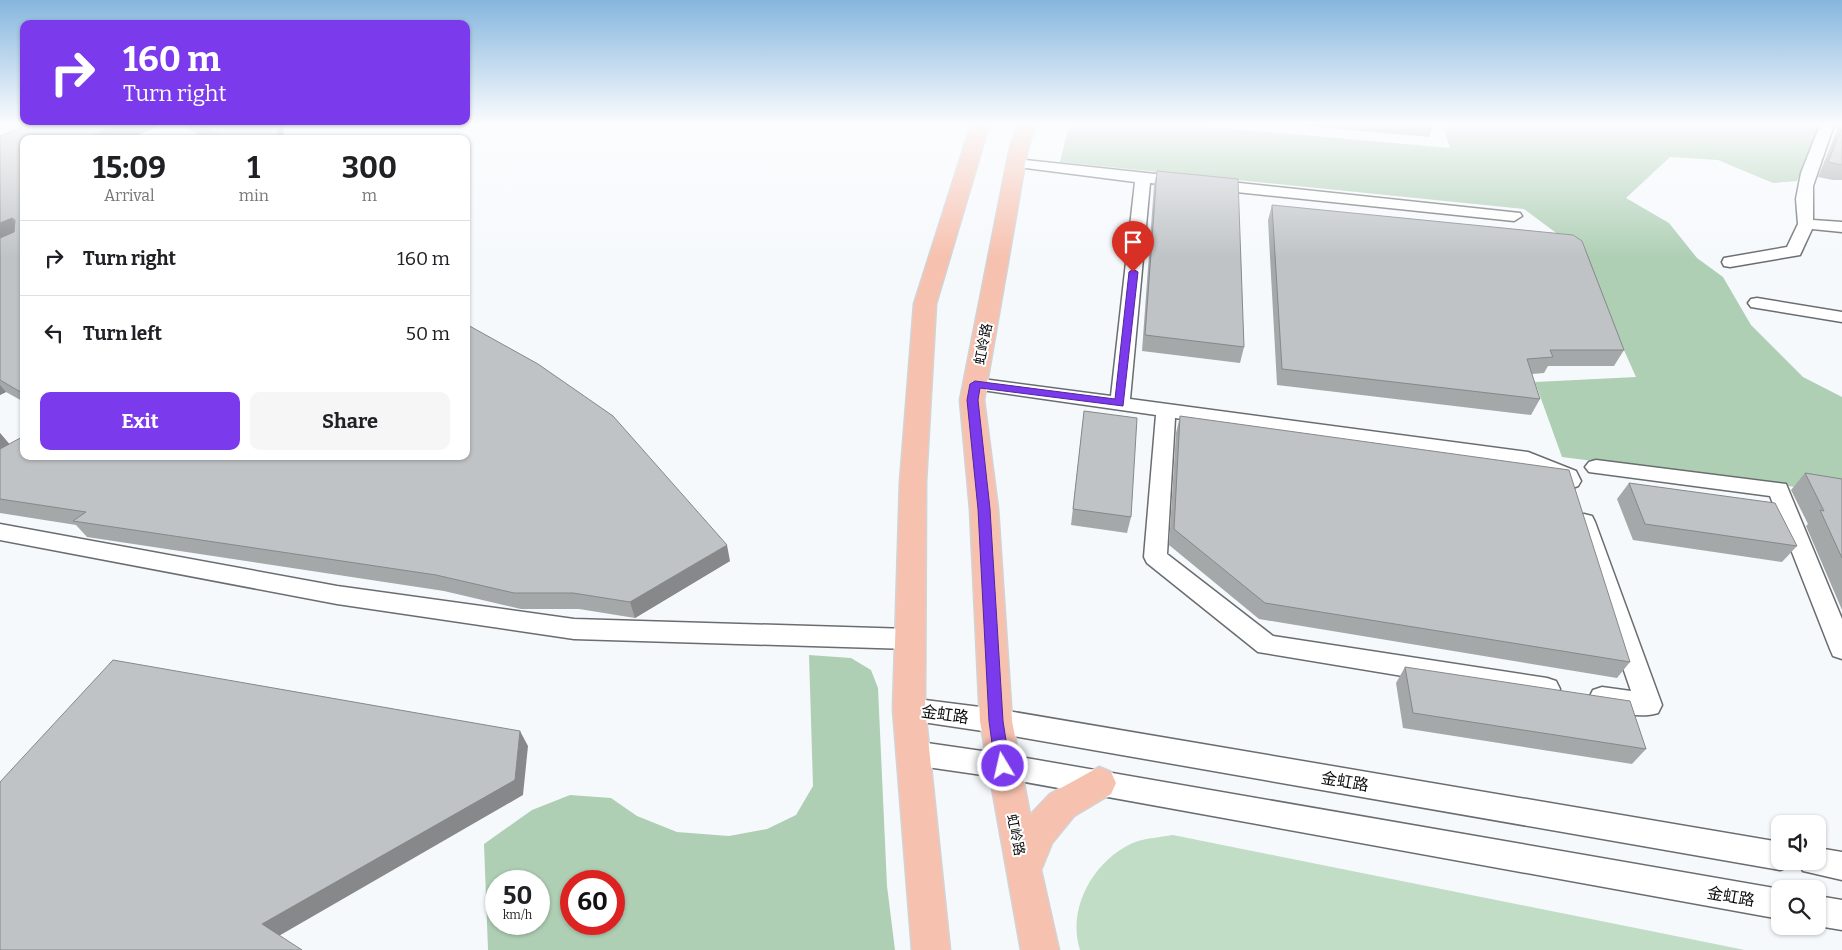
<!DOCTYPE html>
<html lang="en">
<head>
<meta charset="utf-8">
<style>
	body { margin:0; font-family:Bitter,"Noto Sans SC",serif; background:#f6f6f6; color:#202124; height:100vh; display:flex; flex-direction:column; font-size:19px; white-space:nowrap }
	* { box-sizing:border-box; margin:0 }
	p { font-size:16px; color:#757577 }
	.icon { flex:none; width:28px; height:28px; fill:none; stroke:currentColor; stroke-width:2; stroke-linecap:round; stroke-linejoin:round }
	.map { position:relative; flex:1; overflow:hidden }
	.side { position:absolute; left:20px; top:135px; width:450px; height:325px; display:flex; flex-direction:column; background:#fff; border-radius:10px; box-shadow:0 1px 4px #0004 }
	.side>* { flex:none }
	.guide { position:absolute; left:20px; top:20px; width:450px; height:105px; border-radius:10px; box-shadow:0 1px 4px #0004; background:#7c3aed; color:#fff; overflow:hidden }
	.fabs { position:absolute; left:1771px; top:815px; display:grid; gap:10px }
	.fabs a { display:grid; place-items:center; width:55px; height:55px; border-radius:10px; background:#fff; box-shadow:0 1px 4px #0004; font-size:25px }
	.speed { position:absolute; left:485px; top:870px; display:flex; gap:10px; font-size:25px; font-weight:700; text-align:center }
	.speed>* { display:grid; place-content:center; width:65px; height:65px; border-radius:50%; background:#fff; box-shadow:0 1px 4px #0004; line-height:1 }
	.speed small { font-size:12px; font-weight:400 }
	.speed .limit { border:8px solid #d22; background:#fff; color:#111 }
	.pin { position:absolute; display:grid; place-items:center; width:42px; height:42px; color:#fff; margin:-51px -21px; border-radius:50% 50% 50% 0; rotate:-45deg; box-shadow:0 0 5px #0007 }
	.pin .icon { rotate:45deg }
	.me { position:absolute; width:55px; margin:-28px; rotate:351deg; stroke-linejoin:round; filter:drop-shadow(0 0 4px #0008) }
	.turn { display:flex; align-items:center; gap:18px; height:105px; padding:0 20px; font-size:22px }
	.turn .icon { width:65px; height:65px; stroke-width:2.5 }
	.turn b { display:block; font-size:35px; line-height:42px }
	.eta { display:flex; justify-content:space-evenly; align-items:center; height:85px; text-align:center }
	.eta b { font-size:30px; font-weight:700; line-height:35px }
	.cta { display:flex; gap:10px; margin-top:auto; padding:10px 20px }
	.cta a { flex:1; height:58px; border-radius:10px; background:#7c3aed; color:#fff; font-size:20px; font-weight:700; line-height:58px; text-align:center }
	.cta a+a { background:#f6f6f6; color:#202124 }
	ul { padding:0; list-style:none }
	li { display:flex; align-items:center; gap:15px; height:75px; padding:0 20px; border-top:1px solid #e0e0e0 }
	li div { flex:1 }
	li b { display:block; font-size:19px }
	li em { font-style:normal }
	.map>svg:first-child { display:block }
	.green { fill:#c1ddc6 }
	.forest { fill:#aecfb4; fill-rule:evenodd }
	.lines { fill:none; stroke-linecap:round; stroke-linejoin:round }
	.minor-casing { stroke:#6a6d6f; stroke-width:3 }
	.major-casing { stroke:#d3d3d4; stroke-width:3 }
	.minor { fill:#fff; fill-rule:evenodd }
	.major { fill:#f7c1af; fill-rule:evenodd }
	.wall { fill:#a4a8a9 }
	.shaded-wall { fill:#86888a }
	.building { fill:#bfc3c5; stroke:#86888a }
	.route { fill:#7c3aed; stroke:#51269a }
	.labels { text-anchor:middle; stroke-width:4; stroke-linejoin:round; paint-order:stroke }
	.street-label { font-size:14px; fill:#0c0d0e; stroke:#fff }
	.near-street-label { font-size:16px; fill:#0c0d0e; stroke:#fff }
</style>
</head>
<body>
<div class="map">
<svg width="1842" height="950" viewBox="0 0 1842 950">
	<rect width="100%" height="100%" fill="#f6f9fc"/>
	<path class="green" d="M1172,835H1173L1745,950H1080C1066,907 1096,856 1138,841C1149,838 1162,837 1172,835Z"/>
	<path class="forest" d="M1069,125H1192L1450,148L1443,125H1819L1797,181L1773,183L1718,160L1670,157L1626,198L1669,223L1697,258L1723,277L1751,325L1803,377L1842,397V493L1562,457L1535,382L1636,377L1579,250L1524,209L1060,162Z
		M809,655L851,658L871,670L878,688L887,886L895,950H488L484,844L532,810L570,795L611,798L637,816L677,832L729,836L767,829L796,815L813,786ZM496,881H539V924H496ZM571,881H614V924H571Z"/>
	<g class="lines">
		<g class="minor-casing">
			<path id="minor" d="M1820,125H1834L1813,186V220L1842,222V232L1812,229L1800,255L1730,267L1724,266L1722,262L1724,258L1787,247L1798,224L1796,199L1801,173Z
				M1016,159L1520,213L1522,216L1514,221L1150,183L1130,399L1528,452L1576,471L1581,481L1578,486L1570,489L1562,486L1559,481L1524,466L1175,418L1167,554L1273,636L1547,678L1556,681L1560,689L1556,697L1547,700L1258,652L1147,563L1144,557L1156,415L968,388L965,384L968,380L975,378L1111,396L1135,182L1011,166L1009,163Z
				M1757,298L1842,312V322L1751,307L1748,303L1751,299Z
				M1596,460L1786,484L1842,619V659L1833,656L1830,649L1770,496L1589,472L1585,467L1589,462Z
				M1584,514L1592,516L1595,522L1662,705L1658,713C1640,719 1611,712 1593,706L1589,698L1593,690L1602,687L1631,691L1573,522L1576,516Z
				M0,524L337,586L574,619L910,629L919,632L922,639L919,646L910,649L574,639L337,604L0,540Z
				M909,698L996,709L1780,842V861H1792L1790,866L1780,870L996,733L909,720L900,717L896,709L900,701Z
				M913,741L1003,754L1780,889V919L1003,778L913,765L903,762L899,753L903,744Z
				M1818,848L1842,852V880L1803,871L1798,861H1818Z
				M1818,896L1842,900V930L1818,926Z"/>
		</g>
		<g class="major-casing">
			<path id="major" d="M971,125H989L936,304L926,482L925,709L950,950H912L893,709L900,482L914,304Z
				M1017,125H1035L1027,152L984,400L998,509L1012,721L1030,815L1050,794L1099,767L1111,772L1116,783L1111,794L1074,816L1052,843L1041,870L1059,950H1021L980,721L970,509L960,400L1009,152Z"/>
		</g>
		<use href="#minor" class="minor"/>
		<use href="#major" class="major"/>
	</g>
	<path class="wall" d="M28,125H156L157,127L127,139H24V402L6,392L0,395V136Z
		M186,125H283L284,139H206L187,128Z
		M1296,125H1433L1429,137Z
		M1839,125H1842V180H1833L1818,177Z
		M1157,171L1244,347L1240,363L1142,351L1154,185Z
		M1272,205L1624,350L1614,366H1548L1544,373L1532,374L1540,399L1531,415L1277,385L1268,220Z
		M1084,411L1131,517L1127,533L1071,525Z
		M1180,416L1630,662L1617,678L1259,619L1169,545L1176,433Z
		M0,433L9,444L730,561L635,618L579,609H521L444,591L87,537L76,525L0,513Z
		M1805,473L1842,479V610L1806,526L1808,524L1791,490Z
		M1629,483L1797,546L1782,562L1633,540L1617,499Z
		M1405,667L1646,749L1632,764L1403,728L1396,683Z"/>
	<path class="shaded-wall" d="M116,125H156L157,127L127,139H82Z
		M278,125H283L284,139H275Z
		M12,218L23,233L0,243V223Z
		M0,385L6,392L0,395Z
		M0,433L12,447L0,454Z
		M727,545L730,561L635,618L630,602Z
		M520,731L528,746L523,795L277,937L262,924Z"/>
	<path class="building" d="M28,125H116L82,139H24V394L0,380V238L14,232L15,220L12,218L0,223V136Z
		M201,125H278V129L275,139H226Z
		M1842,128V165L1828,162Z
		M1157,171L1238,179L1244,347L1145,335Z
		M1272,205L1573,235L1582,241L1624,350H1550L1553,357L1527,359L1540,399L1282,369Z
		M466,324L538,364L613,416L727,545L630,602L573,593H514L436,575L73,521L86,512L0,499V449L24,436V456H466Z
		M1084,411L1137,418L1131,517L1073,509Z
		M1180,416L1569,470L1630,662L1265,603L1174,529Z
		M1805,473L1842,479V558L1820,510L1824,511Z
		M1629,483L1775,503L1797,546L1645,524Z
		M113,660L520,731L515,780L262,924L302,950H0V782Z
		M1405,667L1630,701L1646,749L1413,713Z"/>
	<linearGradient id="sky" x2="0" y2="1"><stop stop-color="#86b6de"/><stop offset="0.48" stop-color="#fbfcfe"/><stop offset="1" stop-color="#fbfcfe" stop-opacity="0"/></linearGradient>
	<rect width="1842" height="258" fill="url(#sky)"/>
	<path class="route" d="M1133,269L1138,272L1123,406L980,388L978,400L990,509L1003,721L1010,766L1008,771L1003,773L998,771L995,766L989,721L978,509L967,400L970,384L975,381L1115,399L1129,272Z"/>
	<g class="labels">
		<g class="street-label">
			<text transform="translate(983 344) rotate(-79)" y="5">虹岭路</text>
			<text transform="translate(1016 835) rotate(79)" y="5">虹岭路</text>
		</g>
		<g class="near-street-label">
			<text transform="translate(945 714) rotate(8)" y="6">金虹路</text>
			<text transform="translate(1345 781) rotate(10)" y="6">金虹路</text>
			<text transform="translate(1731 896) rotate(10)" y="6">金虹路</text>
		</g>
	</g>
</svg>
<div class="fabs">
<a><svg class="icon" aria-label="sound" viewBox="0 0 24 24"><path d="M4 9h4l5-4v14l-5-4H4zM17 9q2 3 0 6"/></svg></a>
<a><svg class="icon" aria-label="search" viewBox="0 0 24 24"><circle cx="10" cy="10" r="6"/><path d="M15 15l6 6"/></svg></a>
</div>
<div class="speed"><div>50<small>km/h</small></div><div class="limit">60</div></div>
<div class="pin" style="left:1133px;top:272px;background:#d93025"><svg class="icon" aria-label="arrive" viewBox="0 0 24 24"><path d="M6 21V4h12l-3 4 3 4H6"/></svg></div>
<svg class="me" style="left:1003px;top:766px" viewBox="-20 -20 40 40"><circle r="17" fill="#7c3aed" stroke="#fff" stroke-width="3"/><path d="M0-11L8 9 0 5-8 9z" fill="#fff"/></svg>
<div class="guide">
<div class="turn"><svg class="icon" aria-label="right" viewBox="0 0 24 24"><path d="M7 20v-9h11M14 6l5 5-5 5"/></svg><div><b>160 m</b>Turn right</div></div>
</div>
<section class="side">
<div class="eta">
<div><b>15:09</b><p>Arrival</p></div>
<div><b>1</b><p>min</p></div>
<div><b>300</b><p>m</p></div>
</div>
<ul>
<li><svg class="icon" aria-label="right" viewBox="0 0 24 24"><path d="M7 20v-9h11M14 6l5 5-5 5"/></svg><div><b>Turn right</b></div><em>160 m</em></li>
<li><svg class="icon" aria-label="left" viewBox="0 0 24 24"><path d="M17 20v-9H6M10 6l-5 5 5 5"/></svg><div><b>Turn left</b></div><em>50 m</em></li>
</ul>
<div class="cta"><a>Exit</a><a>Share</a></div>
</section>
</div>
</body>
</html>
